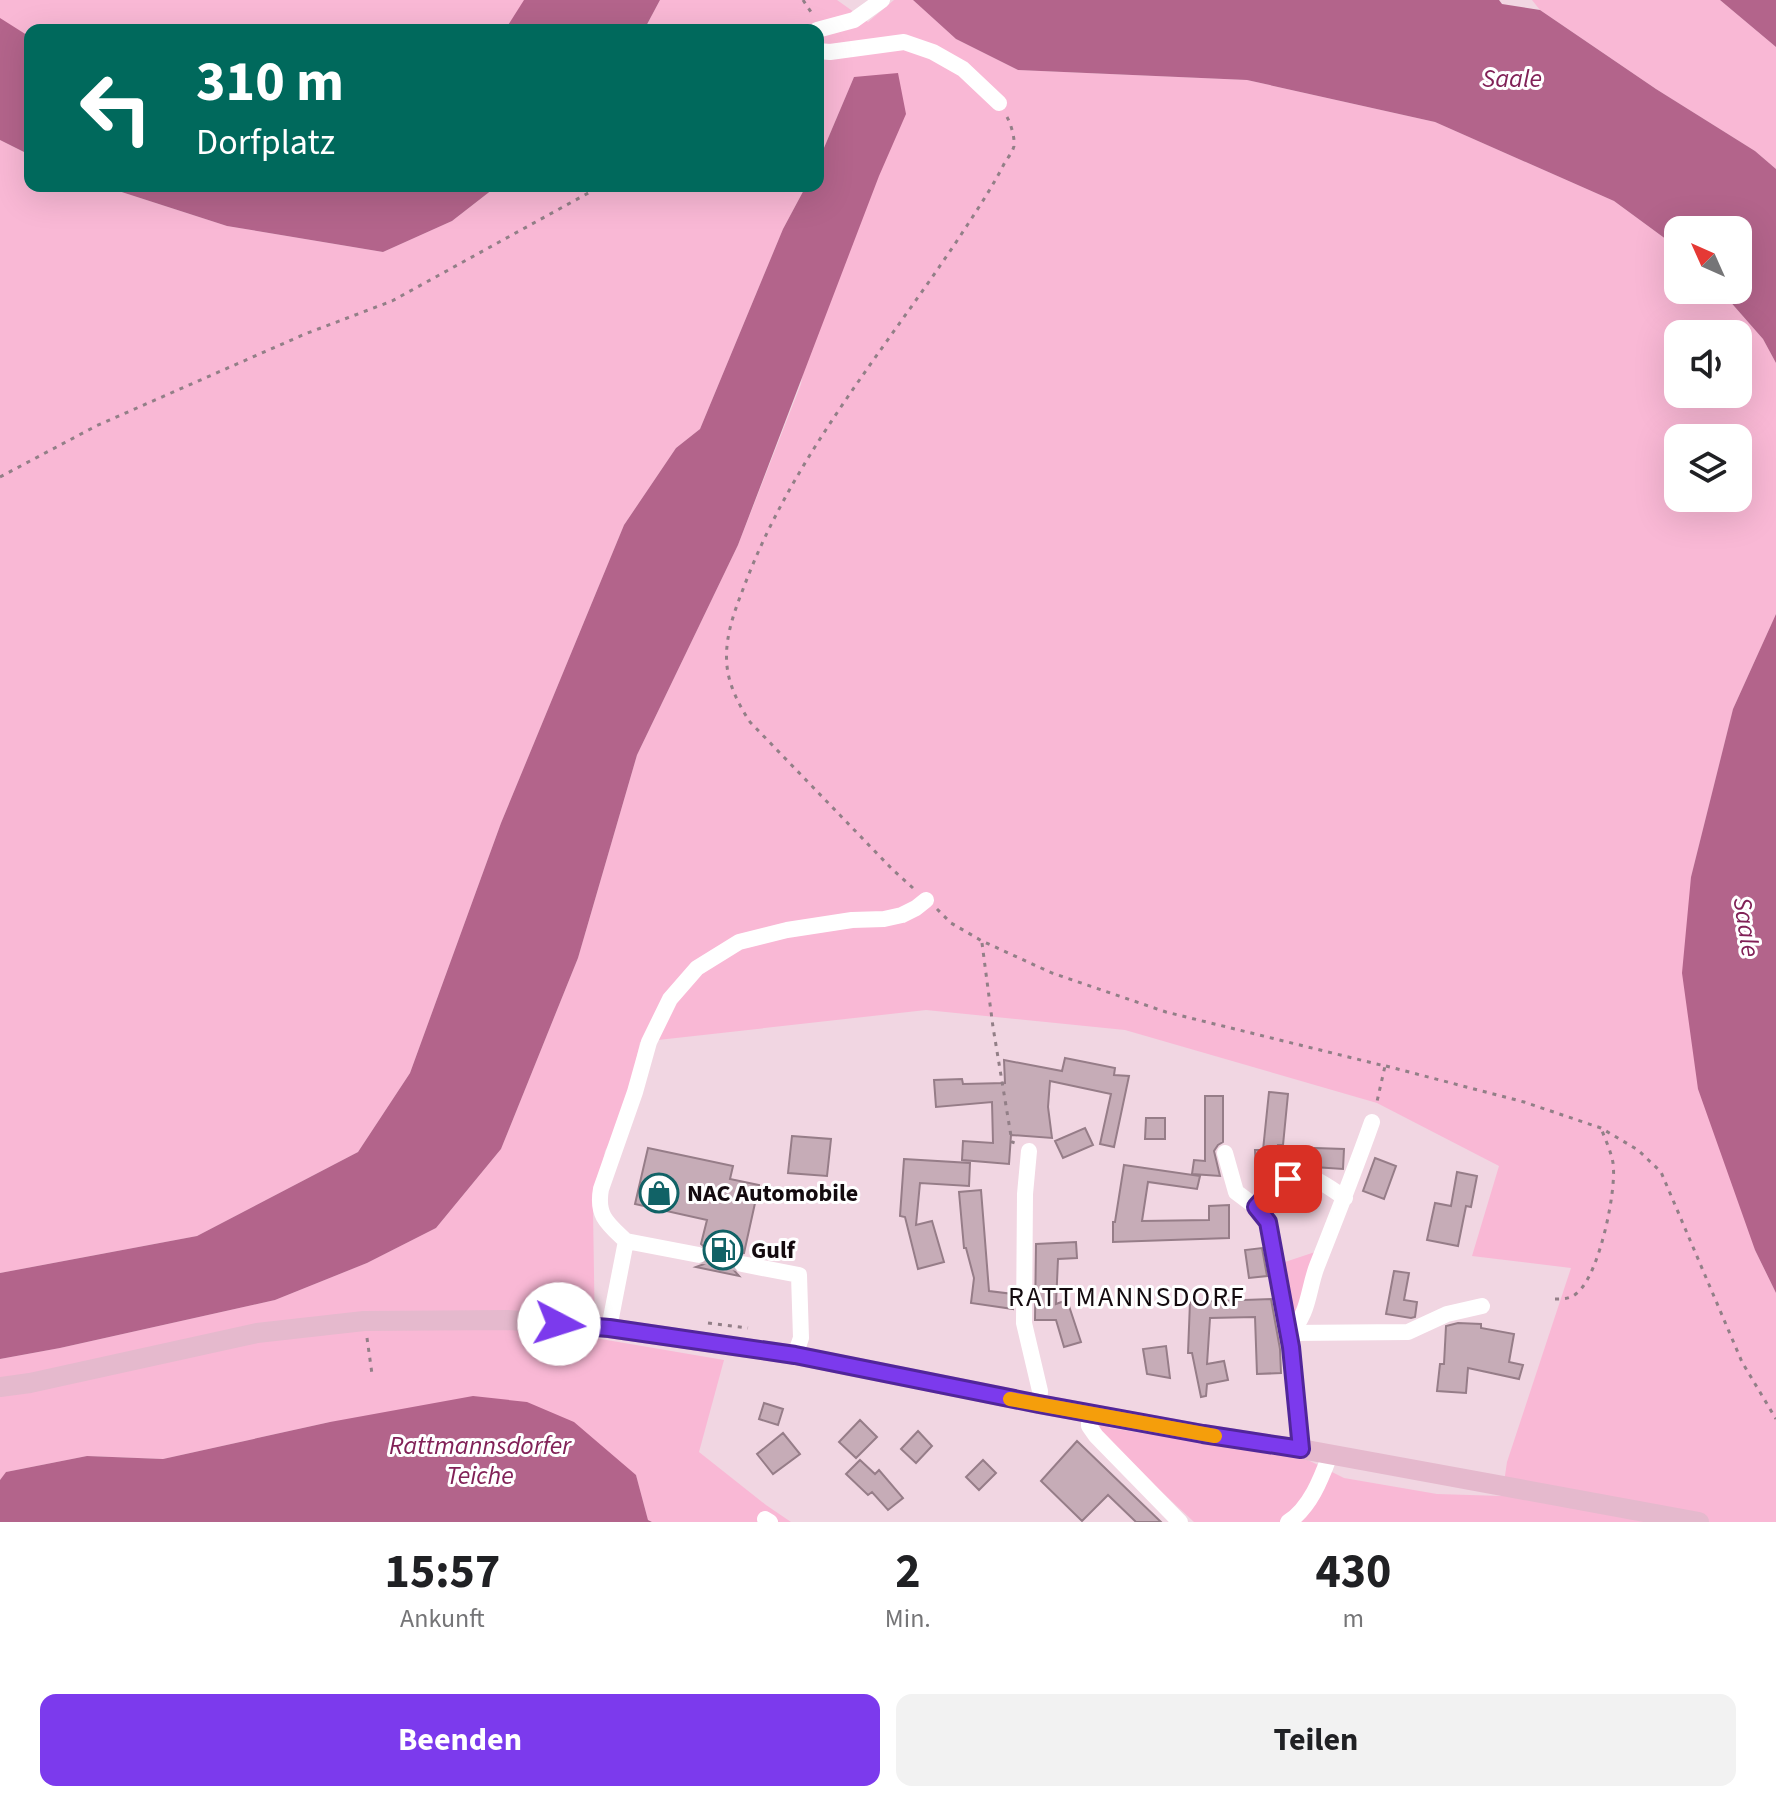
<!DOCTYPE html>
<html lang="de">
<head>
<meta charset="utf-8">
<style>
	body { margin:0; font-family:"Source Sans 3",sans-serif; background:#f2f2f2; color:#202124; height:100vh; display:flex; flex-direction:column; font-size:30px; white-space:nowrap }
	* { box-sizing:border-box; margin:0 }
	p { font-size:26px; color:#757577 }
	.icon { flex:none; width:44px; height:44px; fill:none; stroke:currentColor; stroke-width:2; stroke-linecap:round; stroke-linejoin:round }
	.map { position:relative; height:1522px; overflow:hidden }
	.details { display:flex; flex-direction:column; background:#fff; flex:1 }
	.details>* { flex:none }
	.top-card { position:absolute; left:24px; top:24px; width:800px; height:168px; border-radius:16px; box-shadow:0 8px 32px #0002; background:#00695c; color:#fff; overflow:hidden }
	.needle { width:52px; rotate:315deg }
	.tools { position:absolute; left:1664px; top:216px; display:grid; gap:16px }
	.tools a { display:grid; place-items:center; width:88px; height:88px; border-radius:16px; background:#fff; box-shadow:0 8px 32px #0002; font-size:40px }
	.pin { position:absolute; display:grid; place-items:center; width:68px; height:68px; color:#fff; margin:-34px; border-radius:16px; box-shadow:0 4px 12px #0006 }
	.me { position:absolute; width:88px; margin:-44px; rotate:95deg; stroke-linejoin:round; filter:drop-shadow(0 0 6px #0008) }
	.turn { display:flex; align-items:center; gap:28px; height:168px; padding:0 40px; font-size:36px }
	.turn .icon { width:104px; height:104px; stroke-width:2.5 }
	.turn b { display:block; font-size:56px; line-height:68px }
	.eta { display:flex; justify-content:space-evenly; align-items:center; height:136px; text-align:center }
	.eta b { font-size:48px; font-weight:700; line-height:56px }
	.primary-button { display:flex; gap:16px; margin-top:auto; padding:16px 40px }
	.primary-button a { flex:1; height:92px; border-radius:16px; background:#7c3aed; color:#fff; font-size:32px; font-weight:700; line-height:92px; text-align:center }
	.primary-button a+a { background:#f2f2f2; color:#202124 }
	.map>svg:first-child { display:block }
	.green { fill:#f9b8d5; fill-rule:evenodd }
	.water { fill:#b3648b }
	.building { fill:#c6acb7; stroke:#967d88; stroke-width:2 }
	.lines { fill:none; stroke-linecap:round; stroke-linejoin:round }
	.minor-tunnel { stroke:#d0b8c2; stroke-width:16; stroke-dasharray:16 8; stroke-linecap:butt }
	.path { stroke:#927f87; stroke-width:3; stroke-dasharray:4 6; stroke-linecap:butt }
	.minor { stroke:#fff; stroke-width:16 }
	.major { stroke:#e5b9cd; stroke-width:20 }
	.route-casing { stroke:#51269a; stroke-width:20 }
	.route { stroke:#7c3aed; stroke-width:14 }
	.slow { stroke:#f59e0b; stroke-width:14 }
	.labels { text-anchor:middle; stroke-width:6; stroke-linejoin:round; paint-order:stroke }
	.poi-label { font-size:24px; font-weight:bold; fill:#140b0f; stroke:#fff; text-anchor:start }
	.water-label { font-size:26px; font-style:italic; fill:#812157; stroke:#fff }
	.quarter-label { font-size:28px; letter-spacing:2px; fill:#140b0f; stroke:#fff }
</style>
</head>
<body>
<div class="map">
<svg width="1776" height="1522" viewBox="0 0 1776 1522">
	<rect width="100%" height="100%" fill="#f1d6e2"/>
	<path class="green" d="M0,0H530L509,30H30V41L0,21Z
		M660,0H837L868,22L894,0H913L956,39L1018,70L1247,80L1435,122L1614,201L1678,248V290H1720L1763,339L1776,363V614L1733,709L1691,877L1755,1250L1776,1293V1522H1194L1122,1455L1099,1429L1100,1422L1110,1428L1308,1460L1344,1478L1437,1494L1502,1496L1507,1462L1571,1268L1472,1256L1499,1166L1377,1103L1125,1030L926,1010L640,1042L625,1114L605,1151L593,1210L595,1338L724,1360L699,1452L766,1505L791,1522H652L648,1520L636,1475L330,1422L163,1459L87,1456L6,1472L0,1480V1359L60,1348L275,1300L367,1263L436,1228L501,1149L578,958L637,755L738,545L801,384L854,77L818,162V30H644ZM1678,334H1738V394H1678ZM1678,438H1738V498H1678Z
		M1532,0H1720L1776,47V169L1755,151L1656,89L1540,10Z
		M0,140L30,155V186H103L227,226L383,252L452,221L497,186H806L783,229L700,429L676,448L624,525L501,823L410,1073L358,1152L197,1236L0,1273Z
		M1321,1250L1299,1317L1291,1316L1282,1263Z"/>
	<path class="water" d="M524,0H660L644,30H505Z
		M913,0H1499L1502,4L1540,10L1656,89L1755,151L1776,169V363L1763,339L1720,290H1738V230H1678V248L1614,201L1435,122L1247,80L1018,70L956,39Z
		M1720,0H1776V47Z
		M0,18L30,37V155L0,140Z
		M898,73L906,114L879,176L738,545L637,755L578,958L501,1149L436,1228L367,1263L275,1300L60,1348L0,1359V1273L197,1236L358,1152L410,1073L501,823L624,525L676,448L700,429L783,229L806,186H818V162L854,77Z
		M103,186H497L452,221L383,252L227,226Z
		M1776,614V1293L1755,1250L1698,1089L1682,973L1691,877L1733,709Z
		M473,1396L527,1402L574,1422L636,1475L648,1520L652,1522H0V1480L6,1472L87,1456L163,1459L330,1422Z"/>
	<path class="building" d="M1065,1058L1115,1068L1114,1075L1129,1076L1114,1147L1100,1144L1111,1094L1050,1081L1048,1107L1052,1138L1011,1135L1009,1164L962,1160L963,1141L993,1143L992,1102L936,1107L934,1080L962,1079L963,1084L1005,1083L1004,1060L1062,1071Z
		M1269,1092L1288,1094L1283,1145H1278L1279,1172L1256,1174L1255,1150H1263Z
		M1205,1096H1223V1142L1218,1145L1214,1151L1220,1176L1192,1174L1194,1160L1205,1161Z
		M1146,1118H1165V1139H1145Z
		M1085,1128L1093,1145L1063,1158L1055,1141Z
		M792,1136L831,1139L827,1176L788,1173Z
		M648,1148L733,1166L730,1179L759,1185L744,1253L738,1254L731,1261L732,1268L739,1276L696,1267L707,1263L710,1258L709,1251L701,1244L707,1220L635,1204Z
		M1315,1148L1344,1149L1343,1169L1314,1167Z
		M1375,1158L1396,1166L1384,1199L1363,1191Z
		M904,1159L970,1163L969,1186L920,1183L916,1225L932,1221L944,1262L918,1269L905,1217L900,1216Z
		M1124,1165L1200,1176L1197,1189L1148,1182L1142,1221L1209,1220V1206L1229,1205V1238L1113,1242V1222H1115Z
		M1457,1172L1477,1176L1471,1207L1466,1206L1458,1246L1427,1240L1435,1203L1451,1206Z
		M981,1190L989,1291L1013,1294V1309L971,1303L974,1278L966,1248H964L959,1192Z
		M1076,1242L1077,1258L1058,1259L1056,1304L1067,1300L1081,1342L1064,1347L1056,1320H1035L1036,1244Z
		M1262,1248L1267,1276L1249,1278L1245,1250Z
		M1394,1271L1409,1273L1404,1300L1417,1302L1415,1317L1411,1318L1386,1314Z
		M1271,1299L1280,1349L1281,1373L1257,1374L1255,1317L1210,1318L1207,1364L1224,1361L1228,1380L1207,1384L1206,1396L1201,1397L1192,1353H1188L1190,1302Z
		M1458,1323L1481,1324V1328L1514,1334L1509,1362L1523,1365L1519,1379L1468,1368L1466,1393L1437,1391L1440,1364H1444L1446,1326Z
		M1166,1346L1170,1378L1147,1374L1143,1349Z
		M764,1403L783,1409L778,1425L759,1419Z
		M860,1420L877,1437L856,1458L839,1442Z
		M918,1431L932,1446L916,1463L901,1449Z
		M783,1433L800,1454L773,1474L757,1454Z
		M1077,1441L1134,1496L1161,1522H1136L1108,1495L1082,1521L1041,1481Z
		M860,1460L875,1474L879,1470L903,1498L888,1510L872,1492L868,1495L846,1474Z
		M983,1460L996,1473L979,1490L966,1477Z"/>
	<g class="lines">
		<path class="minor-tunnel" d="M699,1255L742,1264"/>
		<path class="path" d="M803,0L813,15
			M0,477L96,426L305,334L392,301L601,186
			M913,888L892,869L750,722C739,705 729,686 727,666C724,637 735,610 745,584C796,450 891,343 968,224C981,204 994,184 1005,162C1008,158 1013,151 1014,146C1015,138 1011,124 1007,117
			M937,909L951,923L982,941L1052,973L1166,1012L1385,1066L1376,1106
			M982,943L993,1027L1012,1142L1015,1143
			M1386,1066L1524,1102L1601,1128L1638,1150L1661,1172L1742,1362L1776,1419
			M1555,1299C1564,1299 1571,1299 1578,1292C1599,1274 1617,1191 1613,1163C1611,1151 1605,1139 1601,1128
			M708,1323L748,1328
			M367,1338L372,1374"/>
		<path class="minor" d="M817,30L854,20L882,0
			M818,51L830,52L904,42L933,52L963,69L999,103
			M1029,1151L1025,1194L1024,1323L1040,1391L1039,1404
			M1225,1153L1236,1192L1256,1207L1268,1222L1291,1347L1301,1449
			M1256,1207C1270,1191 1286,1172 1311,1178C1320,1180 1336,1192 1345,1198
			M626,1241C608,1224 596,1216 601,1189L635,1092L649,1042L670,999L697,968L739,942L787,930L852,920L884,919L902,915L916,908L926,900
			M626,1241L699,1255
			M742,1264L799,1275L801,1338L795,1355
			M609,1328L626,1241
			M1289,1333C1309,1316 1308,1289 1317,1266C1336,1218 1355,1170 1372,1122
			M1289,1333L1408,1332L1447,1314L1482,1306
			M1089,1413V1426L1096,1436L1180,1522
			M765,1519L770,1522
			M1288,1522C1310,1508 1321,1479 1330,1455"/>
		<path class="major" d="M0,1387L30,1383L257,1333L364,1321L508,1320L609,1328L795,1355L1039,1404L1203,1434L1301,1449L1699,1522"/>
	</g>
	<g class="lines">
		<g class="route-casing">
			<path id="route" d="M559,1324L609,1328L795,1355L1039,1404L1203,1434L1301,1449L1291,1347L1268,1222L1256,1207L1273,1188L1288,1179"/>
		</g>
		<use href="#route" class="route"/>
		<path class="slow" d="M1010,1399L1215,1436"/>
	</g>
	<defs>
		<g id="shop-ring" transform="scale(2)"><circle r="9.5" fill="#fff" stroke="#116266" stroke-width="1.5"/><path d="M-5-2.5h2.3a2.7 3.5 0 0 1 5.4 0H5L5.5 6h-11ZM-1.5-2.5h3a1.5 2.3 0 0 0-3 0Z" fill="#116266"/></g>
		<g id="fuel-ring" transform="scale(2)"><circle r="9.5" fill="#fff" stroke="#116266" stroke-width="1.5"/><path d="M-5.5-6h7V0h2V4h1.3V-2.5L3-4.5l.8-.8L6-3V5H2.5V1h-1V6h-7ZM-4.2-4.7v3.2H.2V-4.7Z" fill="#116266"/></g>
	</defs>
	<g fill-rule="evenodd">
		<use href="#shop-ring" x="659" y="1193"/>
		<use href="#fuel-ring" x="723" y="1250"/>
	</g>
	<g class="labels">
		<g class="poi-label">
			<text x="687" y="1201">NAC Automobile</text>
			<text x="751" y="1258">Gulf</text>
		</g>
		<g class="water-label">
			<text x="1512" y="87">Saale</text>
			<text transform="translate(1747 927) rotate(81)" y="9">Saale</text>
			<text x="480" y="1454">Rattmannsdorfer<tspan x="480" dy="30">Teiche</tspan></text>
		</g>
		<g class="quarter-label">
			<text x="1127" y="1306">RATTMANNSDORF</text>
		</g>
	</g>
</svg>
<div class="tools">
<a><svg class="needle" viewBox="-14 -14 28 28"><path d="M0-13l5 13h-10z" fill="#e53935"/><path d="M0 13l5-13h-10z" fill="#757577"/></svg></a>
<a><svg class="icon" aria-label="sound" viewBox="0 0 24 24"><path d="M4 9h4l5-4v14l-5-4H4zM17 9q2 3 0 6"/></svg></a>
<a><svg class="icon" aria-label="layers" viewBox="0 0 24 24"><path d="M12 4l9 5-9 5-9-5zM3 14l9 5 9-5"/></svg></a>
</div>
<div class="pin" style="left:1288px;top:1179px;background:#d93025"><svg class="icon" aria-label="arrive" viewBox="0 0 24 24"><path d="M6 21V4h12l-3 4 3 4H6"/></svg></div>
<svg class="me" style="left:559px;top:1324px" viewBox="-20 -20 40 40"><circle r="19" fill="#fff"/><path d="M0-13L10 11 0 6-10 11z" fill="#7c3aed"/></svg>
<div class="top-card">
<div class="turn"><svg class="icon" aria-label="left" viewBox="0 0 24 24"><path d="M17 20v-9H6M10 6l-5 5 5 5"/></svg><div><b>310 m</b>Dorfplatz</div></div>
</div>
</div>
<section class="details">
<div class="eta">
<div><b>15:57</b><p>Ankunft</p></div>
<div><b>2</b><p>Min.</p></div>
<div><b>430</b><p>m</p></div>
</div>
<div class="primary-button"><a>Beenden</a><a>Teilen</a></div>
</section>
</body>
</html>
